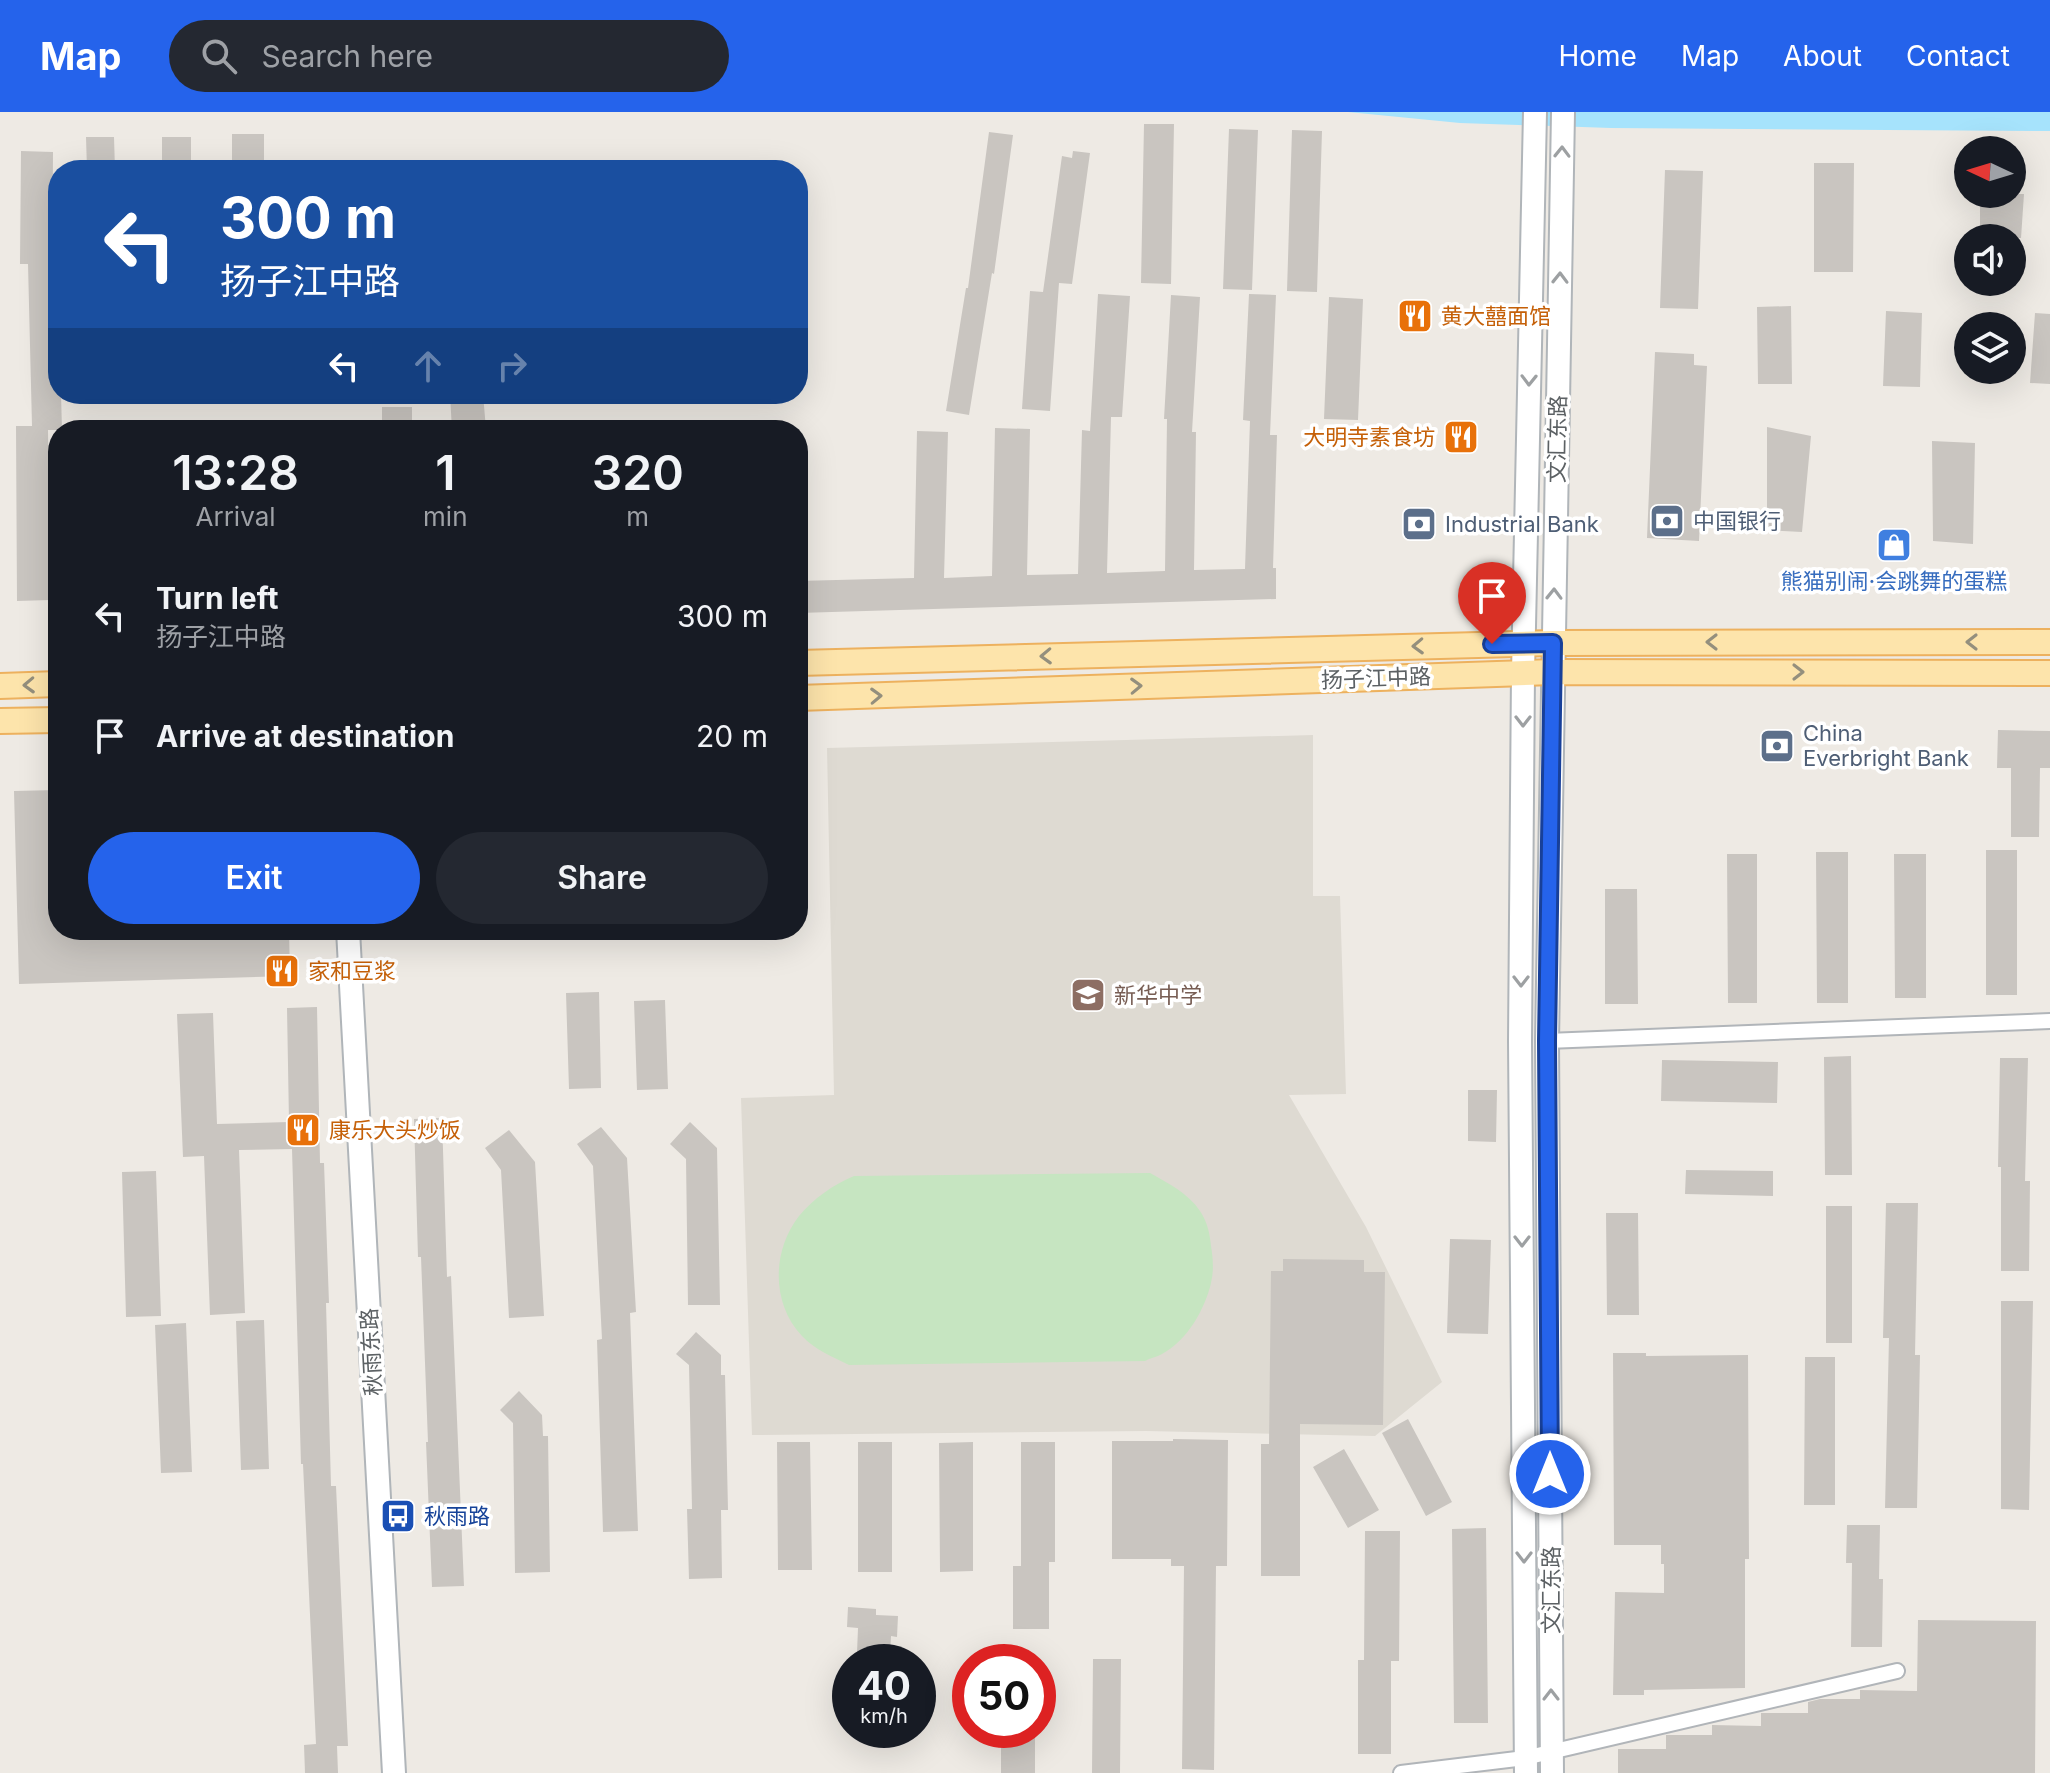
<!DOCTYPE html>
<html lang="en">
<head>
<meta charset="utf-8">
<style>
	body { margin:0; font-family:Inter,"Noto Sans SC",sans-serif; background:#242831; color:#f1f3f6; height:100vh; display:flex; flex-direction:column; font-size:30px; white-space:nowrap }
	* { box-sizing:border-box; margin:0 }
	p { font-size:26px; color:#9ea1a6 }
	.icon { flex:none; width:44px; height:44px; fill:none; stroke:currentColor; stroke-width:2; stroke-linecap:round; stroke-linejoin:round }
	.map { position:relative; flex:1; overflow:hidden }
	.side { position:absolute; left:48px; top:308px; width:760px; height:520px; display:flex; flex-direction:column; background:#171b24; border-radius:32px; box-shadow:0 8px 32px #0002 }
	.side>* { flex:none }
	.hud { position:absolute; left:48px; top:48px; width:760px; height:244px; border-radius:32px; box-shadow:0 8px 32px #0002; background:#1a4fa0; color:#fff; overflow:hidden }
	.needle { width:52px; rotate:274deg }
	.buttons { position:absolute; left:1954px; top:24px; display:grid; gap:16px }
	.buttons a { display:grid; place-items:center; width:72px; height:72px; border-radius:50%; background:#171b24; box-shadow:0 8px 32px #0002; font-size:40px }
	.speed { position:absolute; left:832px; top:1532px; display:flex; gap:16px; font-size:40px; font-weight:700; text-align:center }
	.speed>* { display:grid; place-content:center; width:104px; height:104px; border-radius:50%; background:#171b24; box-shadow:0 8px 32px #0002; line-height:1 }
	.speed small { font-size:20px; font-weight:400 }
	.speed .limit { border:12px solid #d22; background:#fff; color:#111 }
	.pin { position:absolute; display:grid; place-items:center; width:68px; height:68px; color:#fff; margin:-82px -34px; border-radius:50% 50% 50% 0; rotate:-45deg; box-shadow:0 0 8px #0007 }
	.pin .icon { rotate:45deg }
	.me { position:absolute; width:88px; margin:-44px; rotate:0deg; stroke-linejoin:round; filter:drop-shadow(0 0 6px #0008) }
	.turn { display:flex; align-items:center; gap:28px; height:168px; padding:0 40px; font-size:36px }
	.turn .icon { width:104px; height:104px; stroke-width:2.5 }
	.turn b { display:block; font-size:56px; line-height:68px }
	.lanes { display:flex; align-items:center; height:76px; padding:0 40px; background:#0003; justify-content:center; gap:40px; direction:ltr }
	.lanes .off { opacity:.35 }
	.eta { display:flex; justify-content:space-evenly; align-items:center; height:136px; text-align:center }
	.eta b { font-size:48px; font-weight:600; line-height:56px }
	.button { display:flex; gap:16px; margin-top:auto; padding:16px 40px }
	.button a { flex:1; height:92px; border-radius:48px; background:#2563eb; color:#fff; font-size:32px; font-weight:600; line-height:92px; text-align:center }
	.button a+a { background:#242831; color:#f1f3f6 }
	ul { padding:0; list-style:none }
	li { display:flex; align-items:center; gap:24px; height:120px; padding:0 40px }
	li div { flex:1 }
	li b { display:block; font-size:30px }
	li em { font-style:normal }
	header { display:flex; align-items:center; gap:48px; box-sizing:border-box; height:112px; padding:0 40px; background:#2563eb; color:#fff }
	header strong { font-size:38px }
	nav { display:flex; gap:44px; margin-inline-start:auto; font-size:28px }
	.search { width:560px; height:72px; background:#242831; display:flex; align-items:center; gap:20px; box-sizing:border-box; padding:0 28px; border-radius:44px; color:#9ea1a6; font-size:30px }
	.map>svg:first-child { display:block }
	.education { fill:#dedad2 }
	.green { fill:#c6e5c1 }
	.water { fill:#a6e3fc }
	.building { fill:#c9c5c0 }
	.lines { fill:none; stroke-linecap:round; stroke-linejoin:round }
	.street-casing { stroke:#b1b5b9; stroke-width:18 }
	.secondary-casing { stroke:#b0b5b9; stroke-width:26 }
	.primary-casing { stroke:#edb15e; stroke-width:28 }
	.street { stroke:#fff; stroke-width:14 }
	.secondary { stroke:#fff; stroke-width:22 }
	.primary { stroke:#fde4ab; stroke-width:24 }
	.oneway { stroke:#9da0a2 }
	.oneway2 { stroke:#948f7d }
	.route-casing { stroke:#184099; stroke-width:20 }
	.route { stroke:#2563eb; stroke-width:14 }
	.labels { text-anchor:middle; stroke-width:7; stroke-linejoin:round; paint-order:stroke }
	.food-label { font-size:22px; fill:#c56008; stroke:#fff; text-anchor:start }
	.street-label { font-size:22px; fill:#5c6164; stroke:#fff }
	.service-label { font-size:22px; fill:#4e5e75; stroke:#fff; text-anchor:start }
	.shop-label { font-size:22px; fill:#366cbe; stroke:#fff }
	.education-label { font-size:22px; fill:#785e54; stroke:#fff; text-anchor:start }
	.transit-label { font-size:22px; fill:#164399; stroke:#fff; text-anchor:start }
</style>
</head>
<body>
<header>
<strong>Map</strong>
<div class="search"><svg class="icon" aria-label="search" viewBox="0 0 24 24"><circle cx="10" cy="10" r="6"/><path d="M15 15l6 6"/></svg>Search here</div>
<nav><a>Home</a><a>Map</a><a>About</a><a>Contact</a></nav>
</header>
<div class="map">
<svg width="2050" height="1661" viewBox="0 0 2050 1661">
	<rect width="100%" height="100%" fill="#eeeae4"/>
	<path class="education" d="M1313,623V784H1340L1346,982L1289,983L1366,1115L1442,1270L1375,1324L1146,1319L752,1323L741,986L834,983L827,636Z"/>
	<path class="green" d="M1150,1061C1168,1071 1188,1081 1200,1099C1207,1109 1210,1122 1211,1134C1213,1146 1214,1159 1211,1171C1205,1197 1187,1229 1162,1242C1157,1245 1150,1246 1145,1249L849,1253C833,1245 815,1238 802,1224C771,1191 772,1139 799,1104C814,1086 833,1073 854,1064Z"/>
	<path class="water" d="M1348,0H2050V19L1611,16L1460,11Z"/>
	<path class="building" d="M1144,12H1174L1171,172L1141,171Z
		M1229,17L1258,18L1252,178L1223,177Z
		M1292,18L1322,19L1317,180L1287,179Z
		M989,20L1013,23L994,162L992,161L969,303L946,299L966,176H968Z
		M232,22H264V58H232Z
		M86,25H114L115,58H87Z
		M162,25H191V58H162Z
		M21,39L53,40L52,176H58V282H61L62,318H48L50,488L17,489L16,314H32L28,152H20Z
		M1073,39L1090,41L1072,172L1059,171L1050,299L1022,297L1030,179L1043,180L1062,44L1072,46Z
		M1814,51H1854L1853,160H1814Z
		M1665,58L1703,59L1698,197L1660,196Z
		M1980,82H2024L2021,126H1980Z
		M1098,182L1130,184L1122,305H1111L1107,461L1165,459L1167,307H1164L1171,183L1200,185L1192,320H1196L1194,458L1245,457L1250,309L1243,308L1249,182L1276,183L1270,323H1277L1273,456H1276V487L798,501V469L914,466L917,319L948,320L944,466L992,464L995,316L1030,317L1027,463L1078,462L1082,318L1090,319Z
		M1329,185L1363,187L1358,308L1324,307Z
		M1791,194L1792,272H1758L1757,195Z
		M1886,199L1922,201L1920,275L1883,274Z
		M2035,201L2050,202V272L2030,271Z
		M1655,240L1694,242V253L1707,254L1699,429L1647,426Z
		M450,282H483L486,317L452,318Z
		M382,295H412V318H382Z
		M1767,315L1811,324L1802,420L1767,418Z
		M1932,329L1975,331L1973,432L1933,429Z
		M1998,618L2050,619V656H2040L2039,725H2011V656H1997Z
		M58,678V818H289L290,864L19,872L14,679Z
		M1986,738H2017V883H1986Z
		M1816,740H1848V891H1817Z
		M1727,742H1757V891H1728Z
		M1894,742H1926V886H1895Z
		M1605,777H1637L1638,892H1605Z
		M599,880L601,976L569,977L566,881Z
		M665,888L668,977L637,978L634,889Z
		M317,895L320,1051H324L329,1191H326L331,1374H336L348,1634H337L338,1661H305L304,1633L316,1632L303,1352H301L292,1037L239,1038L245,1201L210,1203L204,1044L183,1045L177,902L213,901L217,1012L289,1010L287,896Z
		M1851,944L1852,1063H1825L1824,945Z
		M2000,946H2028L2025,1069H2030L2029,1159H2001V1055H1998Z
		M1662,948L1778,950L1777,991L1661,989Z
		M1468,978H1497L1496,1030L1468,1029Z
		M442,1006L447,1165L451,1164L464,1474L432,1475L426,1330H428L421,1145H418L414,1007Z
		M690,1010L717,1036L720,1193H688L686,1047L670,1032Z
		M601,1015L627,1046L636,1200L630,1201L638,1419L603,1420L597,1228L602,1227L593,1054L577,1032Z
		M509,1018L535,1050L544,1204L509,1206L501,1058L485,1036Z
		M1686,1058L1773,1059V1084L1685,1082Z
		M156,1059L161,1204L126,1205L122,1060Z
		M1886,1091H1918L1915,1243H1920L1917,1396H1885L1889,1226H1883Z
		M1826,1094H1852V1231H1826Z
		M1606,1101H1638L1639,1203H1607Z
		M1450,1127L1491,1128L1488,1222L1447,1221Z
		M1283,1147L1364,1148V1160H1385L1383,1313L1300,1312V1464H1261V1332H1269L1271,1159H1283Z
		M2001,1189H2033L2029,1398L2001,1397Z
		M264,1208L269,1357L241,1358L236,1209Z
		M186,1211L192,1360L161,1361L155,1213Z
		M696,1220L721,1243V1263H725L728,1398H721L722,1466L689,1467L687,1397H692L689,1253L676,1242Z
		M1613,1241H1646V1244L1748,1243L1749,1447H1745V1576L1644,1578V1583H1613L1615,1480L1664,1481V1452H1661V1433H1614Z
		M1805,1245H1835V1393H1804Z
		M519,1279L542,1303L543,1324H548L550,1460L515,1461L513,1311L500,1298Z
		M1408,1307L1452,1390L1426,1404L1382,1321Z
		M1173,1327L1228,1328L1227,1454H1216L1214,1658L1182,1657L1184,1454H1171V1447H1112V1329H1173Z
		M777,1330H810L812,1458H778Z
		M858,1330H892V1460H858Z
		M973,1330V1459L940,1460L939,1331Z
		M1021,1330H1055V1450H1049V1517H1013V1454H1021Z
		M1344,1337L1379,1398L1348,1416L1313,1355Z
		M1847,1413H1880L1879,1467H1883L1882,1535H1851L1852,1451H1846Z
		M1486,1416L1488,1611H1454L1452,1417Z
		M1365,1419H1400L1399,1549H1391V1642H1358V1548H1364Z
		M848,1495L876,1497V1503L898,1504L897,1525L891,1524L890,1543L857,1541L858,1516L847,1515Z
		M1918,1508L2036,1509L2035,1661H1618V1637H1666V1623H1712V1613L1761,1614V1601H1808V1590L1820,1587H1860V1578L1917,1579Z
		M1093,1547H1121L1120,1661H1092Z
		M1001,1618H1035V1661H1001Z"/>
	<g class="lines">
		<g class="street-casing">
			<path id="street" d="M1547,929L2050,909
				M1401,1661L1525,1646L1897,1559"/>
		</g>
		<g class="secondary-casing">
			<path id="secondary" d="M348,818L394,1661
				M1526,1661L1520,929L1523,561L1535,0
				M1552,1661L1547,929L1563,0"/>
		</g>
		<g class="primary-casing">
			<path id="primary" d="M798,551L1553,531L2050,530
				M0,574L58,572
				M798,586L1552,560L2050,561
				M0,609L58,608"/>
		</g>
		<use href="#street" class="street"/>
		<use href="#secondary" class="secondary"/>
		<use href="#primary" class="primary"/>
	</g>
	<defs><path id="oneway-chevron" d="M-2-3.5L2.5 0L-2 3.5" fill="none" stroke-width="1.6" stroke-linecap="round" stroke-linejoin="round" transform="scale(2)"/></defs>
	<g class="oneway">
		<use href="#oneway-chevron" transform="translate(1562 40) rotate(-89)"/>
		<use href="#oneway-chevron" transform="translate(1560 166) rotate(-89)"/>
		<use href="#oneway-chevron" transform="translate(1529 268) rotate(91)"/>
		<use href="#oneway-chevron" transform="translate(1554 482) rotate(-89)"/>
		<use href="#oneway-chevron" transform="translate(1523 609) rotate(90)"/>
		<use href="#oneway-chevron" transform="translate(1521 869) rotate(90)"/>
		<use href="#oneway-chevron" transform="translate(1522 1129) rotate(90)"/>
		<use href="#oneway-chevron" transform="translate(1524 1445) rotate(90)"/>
		<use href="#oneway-chevron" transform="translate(1551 1583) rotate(-90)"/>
	</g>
	<g class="oneway2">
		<use href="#oneway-chevron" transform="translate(1712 530) rotate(180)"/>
		<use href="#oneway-chevron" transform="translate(1972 530) rotate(180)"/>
		<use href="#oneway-chevron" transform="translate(1418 534) rotate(178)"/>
		<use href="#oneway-chevron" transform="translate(1046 544) rotate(178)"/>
		<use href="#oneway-chevron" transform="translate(1798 560)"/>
		<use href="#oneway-chevron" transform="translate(29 573) rotate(178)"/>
		<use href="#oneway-chevron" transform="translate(1136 574) rotate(-2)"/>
		<use href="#oneway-chevron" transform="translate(876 584) rotate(-2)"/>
	</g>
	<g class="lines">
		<g class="route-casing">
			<path id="route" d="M1492,532L1553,531L1547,929L1550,1362"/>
		</g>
		<use href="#route" class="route"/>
	</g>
	<defs>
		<g id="restaurant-square" transform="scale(1.8)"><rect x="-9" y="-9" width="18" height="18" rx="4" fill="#e8710a" stroke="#fff"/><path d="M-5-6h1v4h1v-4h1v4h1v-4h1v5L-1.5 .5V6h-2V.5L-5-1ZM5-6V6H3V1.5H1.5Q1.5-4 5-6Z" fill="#fff"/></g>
		<g id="bank-square" transform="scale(1.8)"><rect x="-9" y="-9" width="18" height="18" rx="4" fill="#5c6f8a" stroke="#fff"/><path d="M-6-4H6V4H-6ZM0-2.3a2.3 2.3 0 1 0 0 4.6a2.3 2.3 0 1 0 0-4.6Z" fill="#fff"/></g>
		<g id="shop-square" transform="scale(1.8)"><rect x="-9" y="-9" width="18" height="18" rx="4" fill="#3f7fe0" stroke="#fff"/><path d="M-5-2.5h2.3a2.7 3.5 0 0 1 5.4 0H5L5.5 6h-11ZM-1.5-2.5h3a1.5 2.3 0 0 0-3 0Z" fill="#fff"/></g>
		<g id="school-square" transform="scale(1.8)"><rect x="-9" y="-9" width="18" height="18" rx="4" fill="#8d6e63" stroke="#fff"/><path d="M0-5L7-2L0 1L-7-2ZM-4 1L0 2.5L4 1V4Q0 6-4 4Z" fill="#fff"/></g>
		<g id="bus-square" transform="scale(1.8)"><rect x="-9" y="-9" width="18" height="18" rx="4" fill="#1a4fb4" stroke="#fff"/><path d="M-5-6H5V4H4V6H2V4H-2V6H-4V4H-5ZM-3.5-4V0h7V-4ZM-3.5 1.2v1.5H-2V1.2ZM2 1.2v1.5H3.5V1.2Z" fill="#fff"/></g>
	</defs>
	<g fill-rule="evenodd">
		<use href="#restaurant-square" x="1415" y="204"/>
		<use href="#restaurant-square" x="1461" y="325"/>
		<use href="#bank-square" x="1667" y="409"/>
		<use href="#bank-square" x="1419" y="412"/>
		<use href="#shop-square" x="1894" y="433"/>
		<use href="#bank-square" x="1777" y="634"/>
		<use href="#restaurant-square" x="282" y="859"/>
		<use href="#school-square" x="1088" y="883"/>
		<use href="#restaurant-square" x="303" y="1018"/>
		<use href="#bus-square" x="398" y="1404"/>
	</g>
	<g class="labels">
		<g class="food-label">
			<text x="1441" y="212">黄大囍面馆</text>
			<text x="1435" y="333" text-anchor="end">大明寺素食坊</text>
			<text x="308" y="867">家和豆浆</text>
			<text x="329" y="1026">康乐大头炒饭</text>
		</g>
		<g class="street-label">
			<text transform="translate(1557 327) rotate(-89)" y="8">文汇东路</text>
			<text transform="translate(1376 566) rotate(-2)" y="8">扬子江中路</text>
			<text transform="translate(371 1240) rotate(-93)" y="8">秋雨东路</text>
			<text transform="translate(1551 1478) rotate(-90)" y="8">文汇东路</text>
		</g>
		<g class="service-label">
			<text x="1693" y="417">中国银行</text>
			<text x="1445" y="420">Industrial Bank</text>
			<text x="1803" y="629">China<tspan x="1803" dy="25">Everbright Bank</tspan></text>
		</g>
		<g class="shop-label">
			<text x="1894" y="477">熊猫别闹·会跳舞的蛋糕</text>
		</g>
		<g class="education-label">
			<text x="1114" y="891">新华中学</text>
		</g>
		<g class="transit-label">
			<text x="424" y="1412">秋雨路</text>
		</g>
	</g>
</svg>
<div class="buttons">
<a><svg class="needle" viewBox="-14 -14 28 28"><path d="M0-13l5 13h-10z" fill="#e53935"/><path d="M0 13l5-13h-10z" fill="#9ea1a6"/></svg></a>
<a><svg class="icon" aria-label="sound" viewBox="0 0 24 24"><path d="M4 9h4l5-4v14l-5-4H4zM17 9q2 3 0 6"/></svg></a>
<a><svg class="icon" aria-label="layers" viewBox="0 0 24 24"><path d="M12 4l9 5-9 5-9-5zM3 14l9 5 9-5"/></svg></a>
</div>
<div class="speed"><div>40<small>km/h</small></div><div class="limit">50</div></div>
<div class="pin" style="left:1492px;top:532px;background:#d93025"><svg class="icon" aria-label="arrive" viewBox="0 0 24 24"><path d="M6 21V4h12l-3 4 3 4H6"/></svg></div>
<svg class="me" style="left:1550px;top:1362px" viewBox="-20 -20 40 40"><circle r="17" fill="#2563eb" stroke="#fff" stroke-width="3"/><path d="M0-11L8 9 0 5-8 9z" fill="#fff"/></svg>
<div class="hud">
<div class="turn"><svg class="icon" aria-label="left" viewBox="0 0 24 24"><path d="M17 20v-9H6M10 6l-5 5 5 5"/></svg><div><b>300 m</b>扬子江中路</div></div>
<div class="lanes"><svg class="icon" aria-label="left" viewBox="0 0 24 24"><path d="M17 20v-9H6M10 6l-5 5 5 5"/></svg><svg class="icon off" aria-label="ahead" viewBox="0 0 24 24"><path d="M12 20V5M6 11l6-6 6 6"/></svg><svg class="icon off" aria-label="right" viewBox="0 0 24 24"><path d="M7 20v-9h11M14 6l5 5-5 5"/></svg></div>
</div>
<section class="side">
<div class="eta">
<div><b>13:28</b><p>Arrival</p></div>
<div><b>1</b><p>min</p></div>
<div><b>320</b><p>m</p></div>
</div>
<ul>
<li><svg class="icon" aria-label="left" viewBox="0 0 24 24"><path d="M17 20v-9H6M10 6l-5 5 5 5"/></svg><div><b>Turn left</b><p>扬子江中路</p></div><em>300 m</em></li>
<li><svg class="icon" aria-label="arrive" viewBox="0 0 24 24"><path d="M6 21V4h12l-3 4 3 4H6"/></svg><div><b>Arrive at destination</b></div><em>20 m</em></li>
</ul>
<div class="button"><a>Exit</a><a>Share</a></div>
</section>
</div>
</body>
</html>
